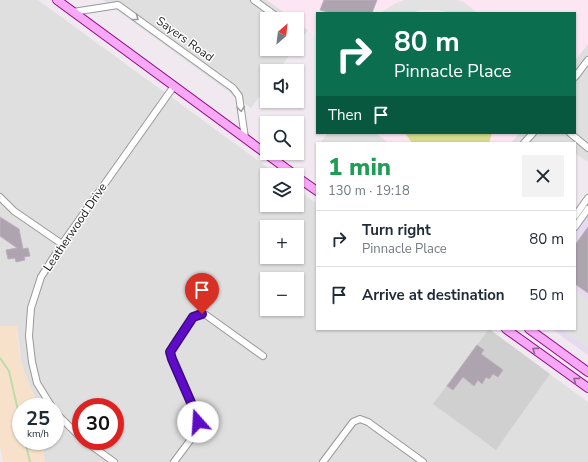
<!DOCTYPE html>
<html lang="en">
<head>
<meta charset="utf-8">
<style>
	body { margin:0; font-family:"Nunito Sans",sans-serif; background:#f2f2f3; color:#1f2937; height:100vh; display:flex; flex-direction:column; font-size:15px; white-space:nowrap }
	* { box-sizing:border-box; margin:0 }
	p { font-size:13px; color:#747a83 }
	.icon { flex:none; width:22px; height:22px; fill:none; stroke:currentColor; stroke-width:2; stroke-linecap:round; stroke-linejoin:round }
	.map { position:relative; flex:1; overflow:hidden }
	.sheet { position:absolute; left:316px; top:142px; width:260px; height:188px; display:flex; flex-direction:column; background:#fff; border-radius:0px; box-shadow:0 1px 3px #0004 }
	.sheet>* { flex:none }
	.hud { position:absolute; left:316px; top:12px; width:260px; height:122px; border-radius:0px; box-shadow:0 1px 3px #0004; background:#0b6e4f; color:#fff; overflow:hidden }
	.needle { width:26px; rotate:28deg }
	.fabs { position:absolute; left:260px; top:12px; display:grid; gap:8px }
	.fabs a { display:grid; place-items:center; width:44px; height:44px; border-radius:0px; background:#fff; box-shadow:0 1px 3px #0004; font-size:20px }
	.speed { position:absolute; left:12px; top:398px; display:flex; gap:8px; font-size:20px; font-weight:700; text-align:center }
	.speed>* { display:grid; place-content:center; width:52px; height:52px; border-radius:50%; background:#fff; box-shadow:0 1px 3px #0004; line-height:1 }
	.speed small { font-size:10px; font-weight:400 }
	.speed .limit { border:6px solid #d22; background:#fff; color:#111 }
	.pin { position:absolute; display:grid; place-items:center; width:34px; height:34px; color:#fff; margin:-41px -17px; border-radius:50% 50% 50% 0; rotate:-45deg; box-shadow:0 0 4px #0007 }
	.pin .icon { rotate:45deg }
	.me { position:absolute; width:44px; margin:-22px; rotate:341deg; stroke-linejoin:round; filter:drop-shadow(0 0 3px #0008) }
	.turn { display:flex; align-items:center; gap:14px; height:84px; padding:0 12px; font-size:18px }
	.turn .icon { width:52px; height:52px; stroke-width:2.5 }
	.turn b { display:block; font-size:28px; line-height:34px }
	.then { display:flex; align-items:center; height:38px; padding:0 12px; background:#0003; gap:8px; font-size:15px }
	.round { display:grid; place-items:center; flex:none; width:42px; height:42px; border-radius:0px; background:#f2f2f3 }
	.head { display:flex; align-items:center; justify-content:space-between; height:68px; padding:0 12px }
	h1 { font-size:24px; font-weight:800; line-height:30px; color:#1e9e55 }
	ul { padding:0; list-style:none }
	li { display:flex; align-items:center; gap:12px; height:56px; padding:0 12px; border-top:1px solid #e0e1e3 }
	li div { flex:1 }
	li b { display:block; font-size:15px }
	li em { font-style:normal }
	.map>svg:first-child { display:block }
	.residential { fill:#dfdfe0; fill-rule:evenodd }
	.commercial { fill:#e5daf0 }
	.education { fill:#fde6f3 }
	.religious { fill:#d0d0d0 }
	.park { fill:#f7e1ca }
	.pitch { fill:#d7db8c }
	.parking { fill:#e2e2e2 }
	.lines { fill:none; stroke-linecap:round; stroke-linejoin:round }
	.stream { stroke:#bcdcac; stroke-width:2 }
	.building { fill:#aea4b0; stroke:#c0acc2 }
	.minor-casing { stroke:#999; stroke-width:8 }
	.major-casing { stroke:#960987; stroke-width:10 }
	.minor { stroke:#fff; stroke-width:6 }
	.major { stroke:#f7a8f7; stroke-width:8 }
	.oneway { stroke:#9c9c9c }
	.oneway2 { stroke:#8c658c }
	.route-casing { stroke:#3d0881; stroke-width:10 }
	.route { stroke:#5e0cc7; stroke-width:7 }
	.labels { text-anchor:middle; stroke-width:3; stroke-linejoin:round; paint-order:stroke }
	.street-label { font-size:12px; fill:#222; stroke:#fff }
</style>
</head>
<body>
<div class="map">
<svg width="588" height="462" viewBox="0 0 588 462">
	<rect width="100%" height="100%" fill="#f1e9f0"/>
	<path class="residential" d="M0,0H38L278,175H267V205H297V189L317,204V329H488L588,402V462H45L42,441H55V407H41L34,396L22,367L17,326H0ZM267,227H297V257H267ZM267,279H297V309H267ZM81,407H115V441H81Z
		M103,0H267L293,19H267V49H294L278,71H267V86L251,108Z
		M297,22L308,30L297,44Z
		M588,44V162L575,153V143H511L519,133H575V60Z
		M328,133H376L389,143H320Z"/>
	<path class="commercial" d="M588,214V355L552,329H575V232Z"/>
	<path class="education" d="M267,0H588V44L575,60V13H317V37L297,22V19H293Z
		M376,133H519L511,143H389Z"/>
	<path class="religious" d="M489,329L550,374L496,450L433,404Z"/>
	<path class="park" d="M0,326H17C18,356 25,382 41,407H21V441H42L45,462H3L0,446Z"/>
	<path class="pitch" d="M405,133H492L489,143H412Z"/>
	<path class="parking" d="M404,0H457L464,2L477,13H449L438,10H421L413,13H380L396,3Z
		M575,291L588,300V349L561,329H575Z"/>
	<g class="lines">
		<path class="stream" d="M0,358L9,371L21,424
			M25,441L30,462"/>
	</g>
	<path class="building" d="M324,0H377L372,13H331L320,10Z
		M0,217L19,229L23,249L28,248L30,256L24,257L25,260L16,262L15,258L8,259L6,250L17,248L0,236Z
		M588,227V293L575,284V245Z
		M477,345L484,350L481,354L503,370L498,377L493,374L489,379L486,377L482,384L478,380L474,386L463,377L453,390L447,386Z"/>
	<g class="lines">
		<g class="minor-casing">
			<path id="minor" d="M254,0L280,19
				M73,12L118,5L233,88L239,96L245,138
				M575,77L588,60
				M570,133L588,148
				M524,143L533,133
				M0,197L14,211L62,244
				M575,216L588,198
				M575,227L588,209
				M52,407L37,383L32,362L29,336L31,308L41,277L62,244L174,86
				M55,412L81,438
				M85,441L114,462
				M174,462L200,427L201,423L170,354C171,346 192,316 200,313L206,315L263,356
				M323,462L353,422L360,419L368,422L423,462"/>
		</g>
		<g class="major-casing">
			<path id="major" d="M57,0L295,175
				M297,177L317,191
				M506,329L588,388
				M529,329L588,372"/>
		</g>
		<use href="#minor" class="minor"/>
		<use href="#major" class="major"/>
	</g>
	<defs><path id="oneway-chevron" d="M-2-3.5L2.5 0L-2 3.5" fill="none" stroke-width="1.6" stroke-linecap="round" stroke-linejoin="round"/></defs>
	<g class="oneway">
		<use href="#oneway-chevron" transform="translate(136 18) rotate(36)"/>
		<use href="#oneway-chevron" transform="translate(241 109) rotate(82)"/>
	</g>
	<g class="oneway2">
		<use href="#oneway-chevron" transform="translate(535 350) rotate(-144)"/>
		<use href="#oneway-chevron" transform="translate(576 380) rotate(-144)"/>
	</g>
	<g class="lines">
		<g class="route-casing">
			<path id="route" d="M198,422L196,414L172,359L170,352L193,317L202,314"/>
		</g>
		<use href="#route" class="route"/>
	</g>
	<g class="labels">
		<g class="street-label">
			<text transform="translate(185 39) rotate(36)" y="4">Sayers Road</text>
			<text transform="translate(75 227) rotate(-56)" y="4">Leatherwood Drive</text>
		</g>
	</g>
</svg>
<div class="fabs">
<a><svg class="needle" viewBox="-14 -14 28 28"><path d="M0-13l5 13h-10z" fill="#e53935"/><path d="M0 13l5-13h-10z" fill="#747a83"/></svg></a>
<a><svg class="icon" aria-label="sound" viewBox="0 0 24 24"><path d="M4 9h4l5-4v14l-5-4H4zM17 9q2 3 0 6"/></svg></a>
<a><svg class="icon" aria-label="search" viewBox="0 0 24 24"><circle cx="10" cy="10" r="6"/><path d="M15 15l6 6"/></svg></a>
<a><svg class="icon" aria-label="layers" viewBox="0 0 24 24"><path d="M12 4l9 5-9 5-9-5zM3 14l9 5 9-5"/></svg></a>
<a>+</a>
<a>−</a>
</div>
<div class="speed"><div>25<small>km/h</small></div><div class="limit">30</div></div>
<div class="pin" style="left:202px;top:314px;background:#d93025"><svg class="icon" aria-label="arrive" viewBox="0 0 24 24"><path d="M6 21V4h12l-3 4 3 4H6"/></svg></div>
<svg class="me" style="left:198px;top:422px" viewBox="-20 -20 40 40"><circle r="19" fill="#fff"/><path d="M0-13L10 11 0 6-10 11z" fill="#5e0cc7"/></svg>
<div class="hud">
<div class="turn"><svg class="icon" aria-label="right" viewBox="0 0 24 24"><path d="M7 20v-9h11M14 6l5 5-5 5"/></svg><div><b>80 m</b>Pinnacle Place</div></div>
<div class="then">Then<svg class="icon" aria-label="arrive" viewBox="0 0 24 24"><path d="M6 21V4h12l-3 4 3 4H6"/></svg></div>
</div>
<section class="sheet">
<div class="head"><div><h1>1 min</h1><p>130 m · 19:18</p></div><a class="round"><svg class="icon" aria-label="close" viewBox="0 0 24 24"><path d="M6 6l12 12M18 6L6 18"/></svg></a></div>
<ul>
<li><svg class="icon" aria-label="right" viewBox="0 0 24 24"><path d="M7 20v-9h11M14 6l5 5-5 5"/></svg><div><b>Turn right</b><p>Pinnacle Place</p></div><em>80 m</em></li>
<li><svg class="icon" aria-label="arrive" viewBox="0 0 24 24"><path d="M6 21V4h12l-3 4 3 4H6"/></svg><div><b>Arrive at destination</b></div><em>50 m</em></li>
</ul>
</section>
</div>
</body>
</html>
